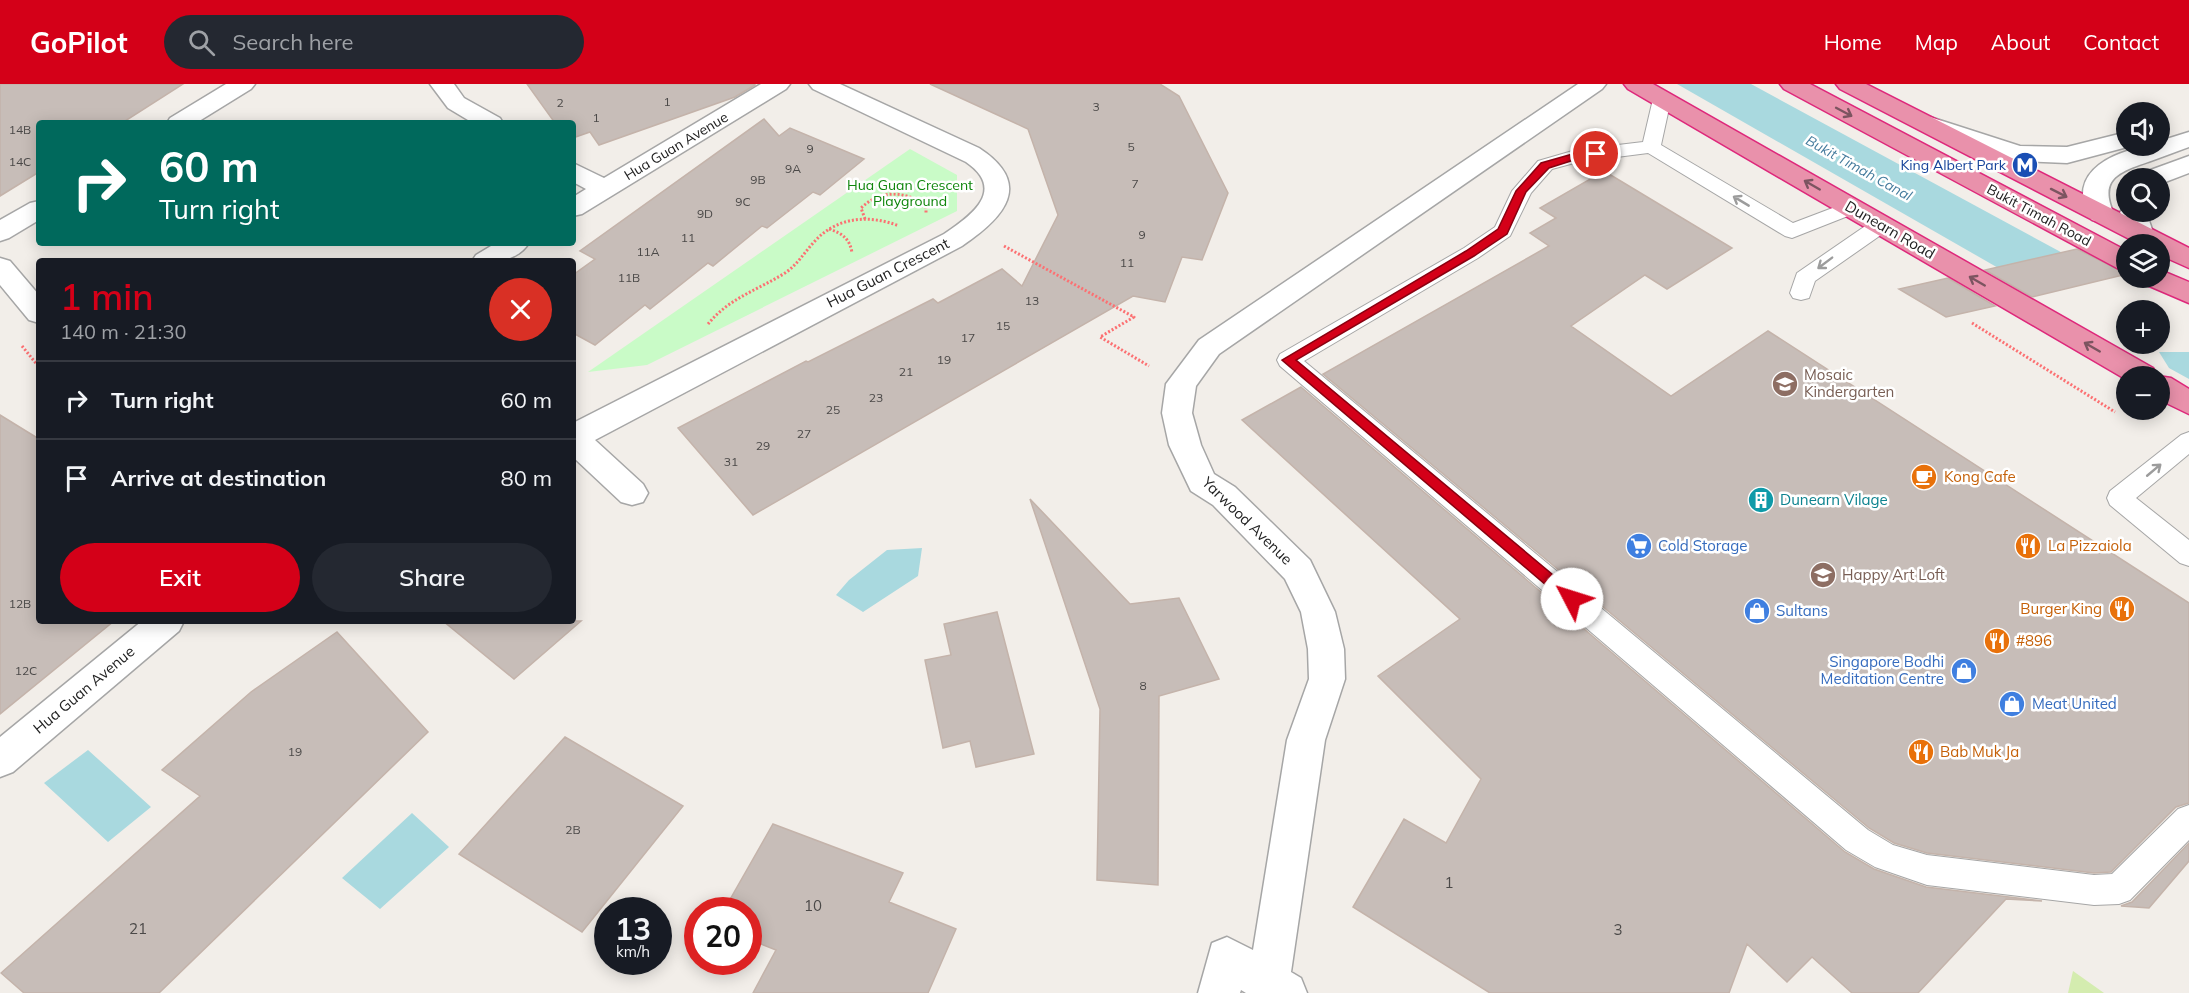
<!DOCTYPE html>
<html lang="en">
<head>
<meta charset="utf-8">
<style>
	body { margin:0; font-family:Mulish,sans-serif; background:#242831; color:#f1f3f6; height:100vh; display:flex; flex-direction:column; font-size:22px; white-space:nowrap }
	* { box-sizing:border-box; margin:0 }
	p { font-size:20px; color:#9ea1a6 }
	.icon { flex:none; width:33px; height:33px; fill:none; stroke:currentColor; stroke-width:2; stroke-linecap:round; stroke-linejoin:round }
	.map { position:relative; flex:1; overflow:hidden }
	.sheet { position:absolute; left:36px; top:174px; width:540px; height:366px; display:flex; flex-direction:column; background:#171b24; border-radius:6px; box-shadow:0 3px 15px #0003 }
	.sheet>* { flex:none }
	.banner { position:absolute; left:36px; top:36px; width:540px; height:126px; border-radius:6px; box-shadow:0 3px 15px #0003; background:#00695c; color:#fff; overflow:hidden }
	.controls { position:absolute; left:2116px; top:18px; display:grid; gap:12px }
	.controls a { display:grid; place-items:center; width:54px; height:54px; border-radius:50%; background:#171b24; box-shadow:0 3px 15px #0003; font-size:30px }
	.speed { position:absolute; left:594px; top:813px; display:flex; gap:12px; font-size:30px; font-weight:700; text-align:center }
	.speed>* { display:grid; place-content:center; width:78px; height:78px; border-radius:50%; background:#171b24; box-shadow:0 3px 15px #0003; line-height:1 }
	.speed small { font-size:15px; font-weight:400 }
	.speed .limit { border:9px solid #d22; background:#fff; color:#111 }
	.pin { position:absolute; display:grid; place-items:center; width:51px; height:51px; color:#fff; margin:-26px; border:3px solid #fff; border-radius:50%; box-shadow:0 2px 6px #0007 }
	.me { position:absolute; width:66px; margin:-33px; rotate:310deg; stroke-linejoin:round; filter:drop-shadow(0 0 4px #0008) }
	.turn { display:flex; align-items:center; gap:21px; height:126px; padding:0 24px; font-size:27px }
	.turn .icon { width:78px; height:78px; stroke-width:2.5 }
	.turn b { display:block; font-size:42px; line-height:51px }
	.round { display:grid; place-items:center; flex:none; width:63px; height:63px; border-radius:32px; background:#242831 }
	.head { display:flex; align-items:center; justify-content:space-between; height:102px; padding:0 24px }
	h1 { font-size:36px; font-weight:600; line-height:45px; color:#d40018 }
	.action { display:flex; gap:12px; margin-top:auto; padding:12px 24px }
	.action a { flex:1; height:69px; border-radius:36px; background:#d40018; color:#fff; font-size:24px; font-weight:600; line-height:69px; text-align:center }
	.action a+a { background:#242831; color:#f1f3f6 }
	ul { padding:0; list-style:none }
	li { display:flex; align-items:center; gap:18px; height:78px; padding:0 24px; border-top:2px solid #363941 }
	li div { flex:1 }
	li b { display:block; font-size:22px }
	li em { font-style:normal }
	header { display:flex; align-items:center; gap:36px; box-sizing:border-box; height:84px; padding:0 30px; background:#d40018; color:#fff }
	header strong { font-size:28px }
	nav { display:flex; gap:33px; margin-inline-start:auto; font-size:21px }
	.search { width:420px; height:54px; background:#242831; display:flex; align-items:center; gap:15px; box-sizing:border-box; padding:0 21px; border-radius:33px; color:#9ea1a6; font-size:22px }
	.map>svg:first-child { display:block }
	.grass { fill:#d4ecaf }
	.park { fill:#c9fbc7 }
	.water { fill:#a9d9df }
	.building { fill:#c7bdb8; stroke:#c4b3aa; stroke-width:1.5 }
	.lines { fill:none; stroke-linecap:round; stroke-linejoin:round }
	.lane-casing { stroke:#a6a6a6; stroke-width:2 }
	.street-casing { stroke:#a6a6a6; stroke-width:3 }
	.highway-casing { stroke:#de287b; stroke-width:3 }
	.path { stroke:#fc7072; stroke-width:3; stroke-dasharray:2 2; stroke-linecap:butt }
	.lane { fill:#fff; fill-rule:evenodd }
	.street { fill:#fff; fill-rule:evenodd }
	.highway { fill:#e991ab; fill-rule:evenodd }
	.oneway { stroke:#7c5460 }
	.oneway2 { stroke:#9c9c9c }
	.route { fill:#d40018; stroke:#8a0010; stroke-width:1.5 }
	.labels { text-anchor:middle; stroke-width:5; stroke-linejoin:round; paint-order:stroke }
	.number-label { font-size:12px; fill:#4b4948 }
	.far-street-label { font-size:14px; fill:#222; stroke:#fff }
	.far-transit-label { font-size:14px; fill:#164399; stroke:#fff; text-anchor:end }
	.far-water-label { font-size:14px; font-style:italic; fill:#437a9c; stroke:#fff }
	.far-park-label { font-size:14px; fill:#0e850b; stroke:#fff }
	.street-label { font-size:15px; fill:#222; stroke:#fff }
	.education-label { font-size:15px; fill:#785e54; stroke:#fff; text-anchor:start }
	.food-label { font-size:15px; fill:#c56008; stroke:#fff; text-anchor:start }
	.culture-label { font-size:15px; fill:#0d838f; stroke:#fff; text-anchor:start }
	.shop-label { font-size:15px; fill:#366cbe; stroke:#fff; text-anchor:start }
	.near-number-label { font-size:15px; fill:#4b4948 }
</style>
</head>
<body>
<header>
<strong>GoPilot</strong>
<div class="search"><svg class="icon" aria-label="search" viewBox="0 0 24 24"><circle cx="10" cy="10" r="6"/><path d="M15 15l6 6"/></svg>Search here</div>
<nav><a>Home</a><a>Map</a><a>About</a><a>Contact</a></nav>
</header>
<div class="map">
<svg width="2189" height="909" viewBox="0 0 2189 909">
	<rect width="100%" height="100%" fill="#f2eee9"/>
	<path class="grass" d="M2073,887L2104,909H2068Z"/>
	<path class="park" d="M910,65L957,91V127L647,281L588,288Z"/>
	<path class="water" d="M1677,0H1751L2094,186L2035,205Z
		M2159,268H2189V295L2169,284Z
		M922,464L918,492L863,528L836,511L849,496L887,466Z
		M88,666L151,723L108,758L44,699Z
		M412,729L449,763L380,825L342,794Z"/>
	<path class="building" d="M0,0H183L122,39H39V88L0,112Z
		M527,0H755V1L735,13L599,61L590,48L573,54V39H555Z
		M930,0H1160L1179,12L1228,109L1202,176L1182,173L1165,218L1133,212L753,431L678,344L806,277L808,278L933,215L938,219L1002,185L1022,202L1058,131L1028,45Z
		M764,35L779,52L790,44L864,75L820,111L813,108L767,144L762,142L713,182L708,179L650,225L645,221L595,261L573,249V191L595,175L580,167Z
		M1604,87L1732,164L1667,205L1645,191L1571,242L1671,312L1768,247L2189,519V719L2176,723L2111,788L2094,789L1927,769L1894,759L1869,744L1323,290L1549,162L1530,149L1556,134L1540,124Z
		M2077,165L2127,190L2032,213L1985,186Z
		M1948,194L1995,222L1946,233L1899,205Z
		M1301,303L1845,768L1874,785L1926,803L2042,817L2006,815L1918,909H1852L1812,873L1787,898L1747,860L1729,909H1490L1353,823L1404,735L1446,759L1481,695L1378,592L1460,535L1242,336Z
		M0,331L39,355V537H114L0,630Z
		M1030,415L1130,520L1179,514L1219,595L1159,612L1158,801L1097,796L1100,625Z
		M997,528L1034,670L976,683L970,657L943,664L925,576L951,571L944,540Z
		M443,537H581L514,595Z
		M337,548L428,648L159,909H24L1,889L200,712L162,686L251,608Z
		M565,653L683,722L582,848L459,770Z
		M773,740L903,789L889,818L956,845L928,909H753L776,866L748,855V826H724Z
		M2189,759V777L2149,824L2121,822L2132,818Z"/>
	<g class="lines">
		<g class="lane-casing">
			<path id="lane" d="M1662,9L1669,11L1671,15L1661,61L1793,139L1851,117L1858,118L1861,123L1858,128L1792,154L1785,152L1648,69L1578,78L1552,85L1531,109L1510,152L1478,174L1304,277L1868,746L1893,761L1927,771L2094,791L2112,790L2178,725L2189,721V756L2130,816L2119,820L2094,821L1927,801L1875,783L1846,766L1280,282L1277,276L1280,270L1464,164L1495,143L1512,107L1538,77L1576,66L1643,58L1653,15L1655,11Z
				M1881,134L1888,136L1891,141L1888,146L1815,197L1809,214L1801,216L1793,214L1790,209L1797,189L1874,136Z
				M2189,348V370L2136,414L2189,456V482L2180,479L2110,421L2107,414L2110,407L2181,351Z"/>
		</g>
		<g class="street-casing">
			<path id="street" d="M226,0H255L251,5L196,39H167L170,34Z
				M430,0H454L464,14L500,34L503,39H473L448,24Z
				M761,0H790L786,5L582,130L573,132V113L586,105L573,98V79L604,94Z
				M809,0H840L979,64C1034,100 1005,133 962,162L595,356L643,400L648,409L643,418L632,421L621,418L573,373V339L944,150C971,132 1007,106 966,78L813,5Z
				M1578,0H1606L1602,5L1219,270L1196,302L1192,329L1201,361L1214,390L1235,403L1310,476L1335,528L1344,565L1345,595L1325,656L1291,888L1301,894L1307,909H1246L1241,906L1240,909H1198L1212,859L1227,853L1253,866L1287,656L1309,595L1308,565L1301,528L1285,495L1213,421L1191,407L1169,361L1162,329L1166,300L1199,256Z
				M1930,33L2020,62L2067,63L2127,48V62H2131L2067,79L2018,77L1921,45L1918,40L1921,35Z
				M2189,48V63C2175,68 2162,73 2148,78C2119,88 2098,95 2114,130L2110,136L2101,138L2092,136C2060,88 2120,62 2160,62V57Z
				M2189,72V89L2160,100V94H2141L2145,88Z
				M39,117V136L9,154L0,157V136L30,119Z
				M2127,121V128H2146L2154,151L2150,157L2141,160L2132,157L2120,128Z
				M496,159H529C516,179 494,177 472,177L476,171Z
				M0,174L10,177L39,211V239L29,236L0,201Z
				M142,537H184L179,547L13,688L0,693V653Z"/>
		</g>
		<g class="highway-casing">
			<path id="highway" d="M1624,0H1653L2153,284L2158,292L2171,294L2189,305V330L2160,316V292H2127V296L1628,5Z
				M1780,0H1810L2127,167V187L2117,184L1784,5Z
				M1836,0H1866L2189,164V184L2160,171V160H2139L1840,5Z
				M2160,186L2189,198V219L2147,201L2144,194H2160Z"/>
		</g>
		<path class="path" d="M865,135L861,124C881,105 904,107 926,121V129
			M829,145C842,149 850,155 852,169
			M1004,162L1134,233L1100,253L1149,282
			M1972,239L2115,328
			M708,240C729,214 758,206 785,189C797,181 804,169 814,158C836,133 869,130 899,142
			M22,262L39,283"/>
		<use href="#lane" class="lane"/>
		<use href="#street" class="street"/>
		<use href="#highway" class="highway"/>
	</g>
	<defs><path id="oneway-shaft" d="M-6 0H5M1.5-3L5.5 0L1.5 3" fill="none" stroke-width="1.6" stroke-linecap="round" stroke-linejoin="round" transform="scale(1.5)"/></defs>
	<g class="oneway">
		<use href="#oneway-shaft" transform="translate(1844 28) rotate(28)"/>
		<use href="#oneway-shaft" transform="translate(1812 101) rotate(-150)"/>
		<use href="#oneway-shaft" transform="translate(2059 109) rotate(27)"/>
		<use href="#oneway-shaft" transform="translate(1977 197) rotate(-150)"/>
		<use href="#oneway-shaft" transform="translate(2092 263) rotate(-150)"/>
	</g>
	<g class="oneway2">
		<use href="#oneway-shaft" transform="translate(1741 117) rotate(-149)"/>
		<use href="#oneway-shaft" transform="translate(1825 179) rotate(143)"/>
		<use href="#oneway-shaft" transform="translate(2154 386) rotate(-40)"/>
	</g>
	<path class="route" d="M1596,67L1599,68V72L1577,75L1549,84L1526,108L1507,150L1474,172L1296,276L1577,511L1579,515L1577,519H1567L1282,276L1466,167L1498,145L1516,107L1541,79L1576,69Z"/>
	<defs>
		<g id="metro-disc" transform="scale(1.35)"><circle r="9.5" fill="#1a4fb4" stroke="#fff"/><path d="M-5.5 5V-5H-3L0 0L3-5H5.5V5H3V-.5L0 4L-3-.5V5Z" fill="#fff"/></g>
		<g id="school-disc" transform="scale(1.35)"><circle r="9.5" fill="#8d6e63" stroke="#fff"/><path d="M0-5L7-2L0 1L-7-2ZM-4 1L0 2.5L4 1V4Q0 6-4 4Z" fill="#fff"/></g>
		<g id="cafe-disc" transform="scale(1.35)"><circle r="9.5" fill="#e8710a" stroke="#fff"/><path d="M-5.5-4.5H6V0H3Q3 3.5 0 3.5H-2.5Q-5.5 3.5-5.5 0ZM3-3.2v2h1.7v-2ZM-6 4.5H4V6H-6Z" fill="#fff"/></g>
		<g id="building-disc" transform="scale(1.35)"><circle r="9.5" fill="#0f9aa8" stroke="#fff"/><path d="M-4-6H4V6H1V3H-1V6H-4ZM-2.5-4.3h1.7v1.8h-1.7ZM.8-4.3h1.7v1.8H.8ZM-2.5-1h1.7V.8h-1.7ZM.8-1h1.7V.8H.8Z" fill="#fff"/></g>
		<g id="supermarket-disc" transform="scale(1.35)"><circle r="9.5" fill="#3f7fe0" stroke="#fff"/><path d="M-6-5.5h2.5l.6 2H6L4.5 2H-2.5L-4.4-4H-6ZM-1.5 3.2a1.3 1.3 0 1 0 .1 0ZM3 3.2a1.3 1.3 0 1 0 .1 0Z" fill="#fff"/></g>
		<g id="restaurant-disc" transform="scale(1.35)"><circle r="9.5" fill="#e8710a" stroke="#fff"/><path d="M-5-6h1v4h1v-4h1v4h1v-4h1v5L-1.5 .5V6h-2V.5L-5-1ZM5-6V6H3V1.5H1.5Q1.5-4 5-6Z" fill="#fff"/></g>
		<g id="shop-disc" transform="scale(1.35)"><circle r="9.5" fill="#3f7fe0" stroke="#fff"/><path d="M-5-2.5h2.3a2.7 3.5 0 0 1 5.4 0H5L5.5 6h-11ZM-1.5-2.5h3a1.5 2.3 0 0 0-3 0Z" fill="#fff"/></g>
	</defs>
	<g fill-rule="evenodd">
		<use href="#metro-disc" x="2025" y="81"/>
		<use href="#school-disc" x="1785" y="300"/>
		<use href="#cafe-disc" x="1924" y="393"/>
		<use href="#building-disc" x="1761" y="416"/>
		<use href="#supermarket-disc" x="1639" y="462"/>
		<use href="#restaurant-disc" x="2028" y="462"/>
		<use href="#school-disc" x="1823" y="491"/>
		<use href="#restaurant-disc" x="2122" y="525"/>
		<use href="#shop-disc" x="1757" y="527"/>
		<use href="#restaurant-disc" x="1997" y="557"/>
		<use href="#shop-disc" x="1964" y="587"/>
		<use href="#shop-disc" x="2012" y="620"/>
		<use href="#restaurant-disc" x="1921" y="668"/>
	</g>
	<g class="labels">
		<g class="number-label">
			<text x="667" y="22">1</text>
			<text x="560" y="23">2</text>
			<text x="1096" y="27">3</text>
			<text x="596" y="38">1</text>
			<text x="20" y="50">14B</text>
			<text x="1131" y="67">5</text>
			<text x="810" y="69">9</text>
			<text x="20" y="82">14C</text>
			<text x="793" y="89">9A</text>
			<text x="758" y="100">9B</text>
			<text x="1135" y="104">7</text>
			<text x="743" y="122">9C</text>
			<text x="705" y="134">9D</text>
			<text x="1142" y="155">9</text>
			<text x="688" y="158">11</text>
			<text x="648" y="172">11A</text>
			<text x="1127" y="183">11</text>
			<text x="629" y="198">11B</text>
			<text x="1032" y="221">13</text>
			<text x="1003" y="246">15</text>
			<text x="968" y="258">17</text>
			<text x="944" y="280">19</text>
			<text x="906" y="292">21</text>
			<text x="876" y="318">23</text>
			<text x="833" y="330">25</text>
			<text x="804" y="354">27</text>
			<text x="763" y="366">29</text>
			<text x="731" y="382">31</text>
			<text x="20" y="524">12B</text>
			<text x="26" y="591">12C</text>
			<text x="1143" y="606">8</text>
			<text x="295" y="672">19</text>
			<text x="573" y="750">2B</text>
		</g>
		<g class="far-street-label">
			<text transform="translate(676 62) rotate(-31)" y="5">Hua Guan Avenue</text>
			<text transform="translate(2039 131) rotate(28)" y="5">Bukit Timah Road</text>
		</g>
		<g class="far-transit-label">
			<text x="2006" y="86">King Albert Park</text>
		</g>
		<g class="far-water-label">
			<text transform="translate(1859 84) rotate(29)" y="5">Bukit Timah Canal</text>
		</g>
		<g class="far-park-label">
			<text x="910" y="106">Hua Guan Crescent<tspan x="910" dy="16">Playground</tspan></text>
		</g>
		<g class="street-label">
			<text transform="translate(1890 146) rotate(30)" y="5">Dunearn Road</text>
			<text transform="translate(888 189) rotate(-27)" y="5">Hua Guan Crescent</text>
			<text transform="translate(1247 437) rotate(44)" y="5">Yarwood Avenue</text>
			<text transform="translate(84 606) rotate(-40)" y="5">Hua Guan Avenue</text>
		</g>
		<g class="education-label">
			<text x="1804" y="296">Mosaic<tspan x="1804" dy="17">Kindergarten</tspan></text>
			<text x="1842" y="496">Happy Art Loft</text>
		</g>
		<g class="food-label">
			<text x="1944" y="398">Kong Cafe</text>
			<text x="2048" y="467">La Pizzaiola</text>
			<text x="2102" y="530" text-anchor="end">Burger King</text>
			<text x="2016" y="562">#896</text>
			<text x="1940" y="673">Bab Muk Ja</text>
		</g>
		<g class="culture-label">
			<text x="1780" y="421">Dunearn Vilage</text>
		</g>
		<g class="shop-label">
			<text x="1658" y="467">Cold Storage</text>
			<text x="1776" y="532">Sultans</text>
			<text x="1944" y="583" text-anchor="end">Singapore Bodhi<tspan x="1944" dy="17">Meditation Centre</tspan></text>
			<text x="2032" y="625">Meat United</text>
		</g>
		<g class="near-number-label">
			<text x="1449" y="804">1</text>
			<text x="813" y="827">10</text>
			<text x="138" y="850">21</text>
			<text x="1618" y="851">3</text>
		</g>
	</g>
</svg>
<div class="controls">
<a><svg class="icon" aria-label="sound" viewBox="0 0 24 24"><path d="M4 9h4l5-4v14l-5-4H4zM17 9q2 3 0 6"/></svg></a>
<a><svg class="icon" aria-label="search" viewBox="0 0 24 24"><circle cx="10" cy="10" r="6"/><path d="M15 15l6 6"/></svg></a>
<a><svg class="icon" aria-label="layers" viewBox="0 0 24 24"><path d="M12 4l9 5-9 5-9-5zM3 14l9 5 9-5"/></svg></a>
<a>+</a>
<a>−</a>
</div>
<div class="speed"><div>13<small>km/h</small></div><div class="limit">20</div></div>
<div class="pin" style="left:1596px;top:70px;background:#d93025"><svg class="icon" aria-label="arrive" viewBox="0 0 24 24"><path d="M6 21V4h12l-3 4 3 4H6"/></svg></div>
<svg class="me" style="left:1572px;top:515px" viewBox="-20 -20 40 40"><circle r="19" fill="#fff"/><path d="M0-13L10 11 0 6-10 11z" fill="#d40018"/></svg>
<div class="banner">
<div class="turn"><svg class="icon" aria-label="right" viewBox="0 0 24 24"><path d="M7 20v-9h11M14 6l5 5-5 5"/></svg><div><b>60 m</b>Turn right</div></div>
</div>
<section class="sheet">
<div class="head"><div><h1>1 min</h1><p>140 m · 21:30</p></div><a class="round" style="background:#d93025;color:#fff"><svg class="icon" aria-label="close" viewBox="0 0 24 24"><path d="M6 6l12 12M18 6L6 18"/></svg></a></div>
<ul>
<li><svg class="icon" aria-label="right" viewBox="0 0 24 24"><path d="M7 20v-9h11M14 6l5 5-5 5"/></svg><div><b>Turn right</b></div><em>60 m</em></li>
<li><svg class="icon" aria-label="arrive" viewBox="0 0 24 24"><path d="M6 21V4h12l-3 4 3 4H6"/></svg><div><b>Arrive at destination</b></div><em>80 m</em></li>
</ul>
<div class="action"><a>Exit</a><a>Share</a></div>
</section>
</div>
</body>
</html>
